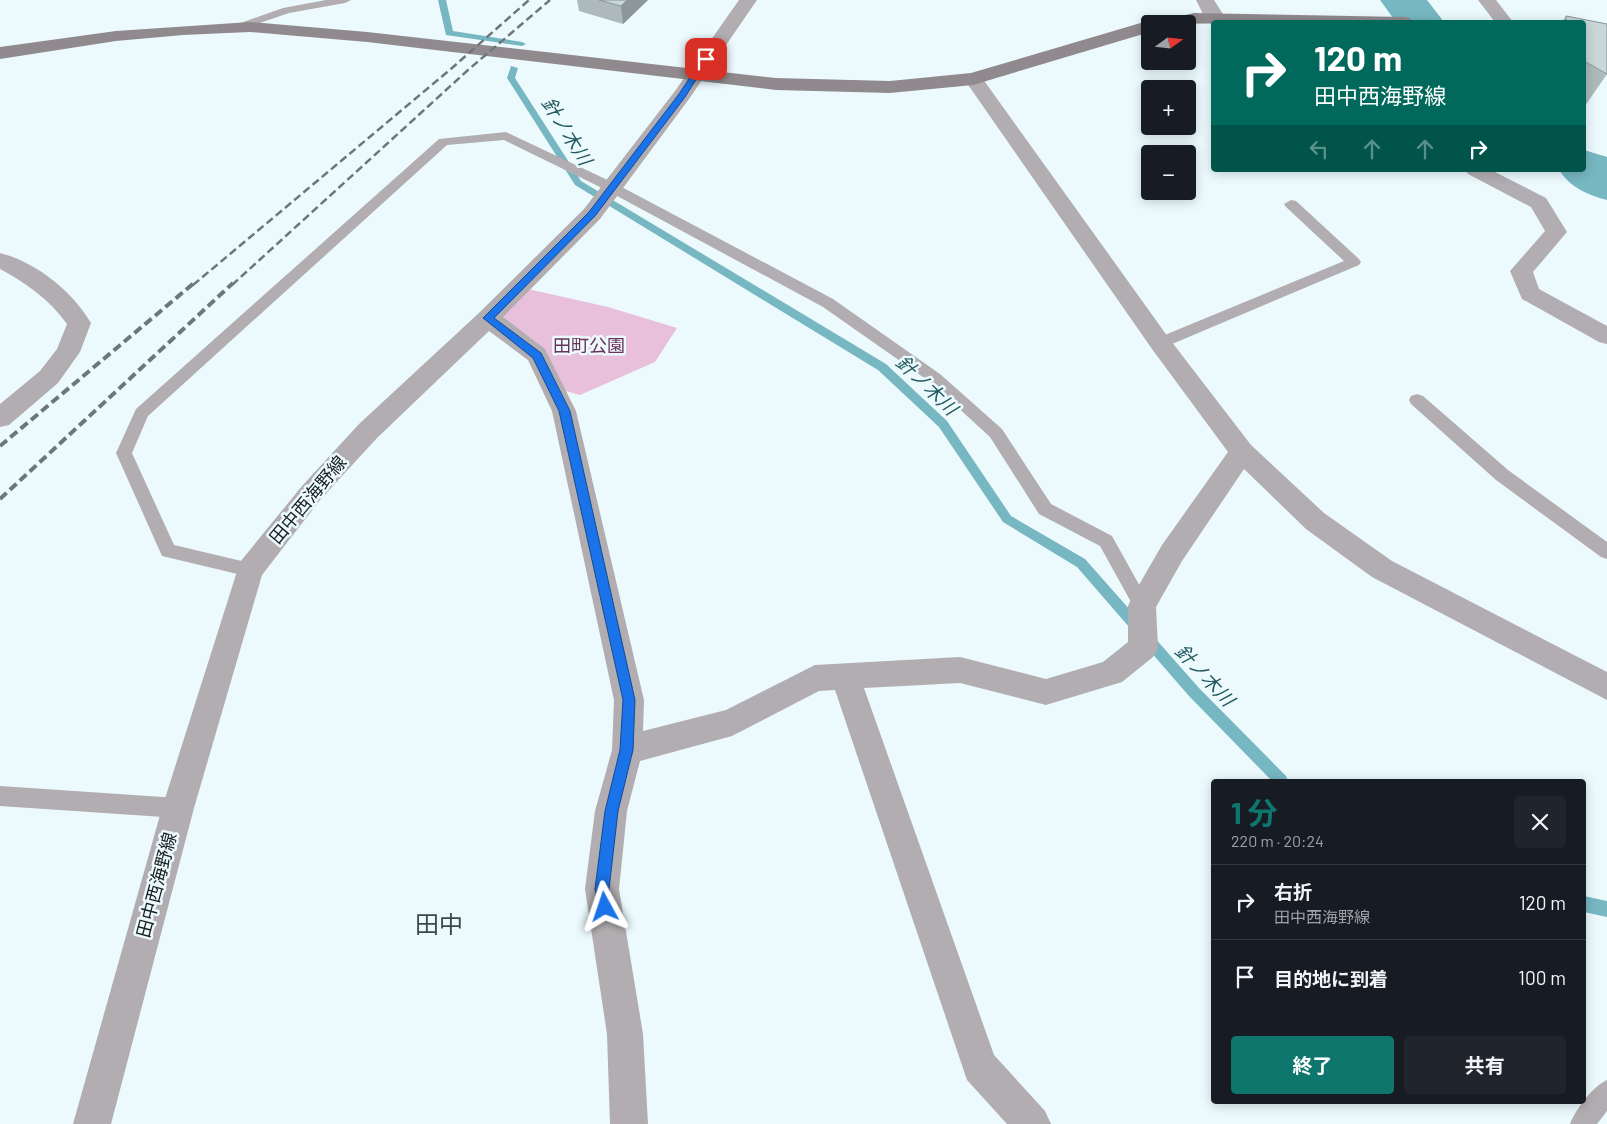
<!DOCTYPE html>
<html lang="ja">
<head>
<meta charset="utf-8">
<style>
	body { margin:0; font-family:Barlow,"Noto Sans JP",sans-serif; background:#20242c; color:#f1f3f6; height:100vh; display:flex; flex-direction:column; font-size:19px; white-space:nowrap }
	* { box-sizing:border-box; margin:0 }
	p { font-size:16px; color:#9ea1a6 }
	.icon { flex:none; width:28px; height:28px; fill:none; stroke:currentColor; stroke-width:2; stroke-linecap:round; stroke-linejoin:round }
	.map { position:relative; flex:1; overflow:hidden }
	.details { position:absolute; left:1211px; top:779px; width:375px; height:325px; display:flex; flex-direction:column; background:#171b24; border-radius:5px; box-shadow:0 2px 12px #0003 }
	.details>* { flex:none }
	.hud { position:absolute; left:1211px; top:20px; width:375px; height:152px; border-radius:5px; box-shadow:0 2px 12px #0003; background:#00695c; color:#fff; overflow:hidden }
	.needle { width:32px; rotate:75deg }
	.buttons { position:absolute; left:1141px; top:15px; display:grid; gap:10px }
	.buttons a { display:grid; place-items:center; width:55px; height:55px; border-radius:5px; background:#171b24; box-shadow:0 2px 12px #0003; font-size:25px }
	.pin { position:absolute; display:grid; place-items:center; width:42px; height:42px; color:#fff; margin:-21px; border-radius:10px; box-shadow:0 2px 8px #0006 }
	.me { position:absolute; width:55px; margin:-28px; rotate:355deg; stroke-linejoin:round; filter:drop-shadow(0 0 4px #0008) }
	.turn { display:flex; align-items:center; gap:18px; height:105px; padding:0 20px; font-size:22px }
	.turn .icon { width:65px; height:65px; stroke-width:2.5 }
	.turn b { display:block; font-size:35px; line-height:42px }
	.lanes { display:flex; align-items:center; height:48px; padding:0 20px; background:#0003; justify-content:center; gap:25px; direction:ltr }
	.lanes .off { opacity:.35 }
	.round { display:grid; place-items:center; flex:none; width:52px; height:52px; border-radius:5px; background:#20242c }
	.head { display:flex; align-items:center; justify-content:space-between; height:85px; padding:0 20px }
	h1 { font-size:30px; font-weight:700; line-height:38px; color:#0f766e }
	.button { display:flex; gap:10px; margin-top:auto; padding:10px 20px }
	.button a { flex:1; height:58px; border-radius:5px; background:#0f766e; color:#fff; font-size:20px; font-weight:700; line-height:58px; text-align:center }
	.button a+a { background:#20242c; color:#f1f3f6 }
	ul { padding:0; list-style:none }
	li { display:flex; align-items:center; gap:15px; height:75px; padding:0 20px; border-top:1px solid #363941 }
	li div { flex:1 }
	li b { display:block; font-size:19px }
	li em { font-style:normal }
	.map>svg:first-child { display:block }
	.green { fill:#e9c0db }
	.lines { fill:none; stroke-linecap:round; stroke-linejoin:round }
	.stream { fill:#76b7c1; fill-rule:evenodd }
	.river { fill:#76b7c1; fill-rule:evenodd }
	.lane { fill:#b2adb0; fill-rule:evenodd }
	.street { fill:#b2adb0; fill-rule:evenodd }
	.secondary { fill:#908a8e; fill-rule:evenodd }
	.rail-far1 { stroke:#6e7778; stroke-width:2.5; stroke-dasharray:8 4; stroke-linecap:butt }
	.rail { stroke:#6e7778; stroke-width:4; stroke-dasharray:9 4.5; stroke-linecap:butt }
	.wall { fill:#adb9bb }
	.shaded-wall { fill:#8d9698 }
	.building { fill:#c9d7d9; stroke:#8d9698 }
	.route { fill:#1a73e8; stroke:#114b97 }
	.labels { text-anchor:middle; stroke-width:5; stroke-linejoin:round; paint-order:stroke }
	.park-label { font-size:18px; fill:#693059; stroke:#ecfafd }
	.street-label { font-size:18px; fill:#191e1f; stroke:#ecfafd }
	.water-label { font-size:19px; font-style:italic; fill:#235a62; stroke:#ecfafd }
	.near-quarter-label { font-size:24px; fill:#3d484a; stroke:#ecfafd }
</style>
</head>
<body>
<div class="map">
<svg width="1607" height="1124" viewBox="0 0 1607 1124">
	<rect width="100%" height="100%" fill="#ecfafd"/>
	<path class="green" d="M528,289L608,307L677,328L655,362L580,395L558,389L499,319Z"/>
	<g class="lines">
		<path class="stream" d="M438,0H446L453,31L522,42L526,44L522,46L446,35Z
			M511,66L518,68L515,78L581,181L886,364L947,421L1011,516L1085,559L1199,688L1286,776L1288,781H1272L1189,696L1077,567L1003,522L939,427L878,370L575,185L507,78Z
			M1584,896L1607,901V917L1584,912Z"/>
		<path class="river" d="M1380,0H1427L1444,22H1396Z
			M1584,150L1607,157V200C1587,195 1570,187 1559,170H1584Z"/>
		<path class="lane" d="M326,0H351L345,3L289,13L236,31L230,28L232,26L283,8Z
			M506,132L616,184L833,299L940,374L1002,429L1051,504L1112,536L1151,606L1148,611L1142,614L1136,611L1100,546L1039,514L990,437L930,382L823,307L606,190L504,140L447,145L148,416L132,453L174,545L250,563L256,565L259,570L256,575L250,577L162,556L116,453L136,409L439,139Z
			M1291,200L1296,201L1359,259L1361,262L1359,265L1165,347L1160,348L1155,347L1152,343L1155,339L1344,261L1286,207L1284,204Z
			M1417,394L1423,396L1508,470L1607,542V559L1601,557L1496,480L1411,404L1409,400L1411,396Z
			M0,786L178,798L185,801L188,808L185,815L178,818L0,806Z
			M1607,1080V1111L1597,1124H1570C1576,1109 1592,1087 1607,1080Z"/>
		<path class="street" d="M739,0H757L689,99L600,219L503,317L545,349L576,411L644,700L643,731L726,710L815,665L960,657L1046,679L1103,662L1128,642V606L1132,597L1162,545L1228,452L1152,349L964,79L966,75L973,73L980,75L1168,337L1251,445L1324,513L1392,561L1607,672V700L1372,577L1306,529L1244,469L1182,561L1156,607L1158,648L1153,657L1122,682L1046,705L960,683L864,688L994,1055L1045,1111L1051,1124H1007L967,1080L835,690L819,691L732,736L640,761L627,811L619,889L643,1034L648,1124H610L607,1034L585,889L595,811L612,750L614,700L552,411L528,360L489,331L377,438L320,500L262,575L194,808L111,1124H73L162,808L240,562L302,486L359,424L480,312L584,209L675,91Z
			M1196,0H1214L1228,22H1214L1213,26L1205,18Z
			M1478,0H1496L1513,22H1495Z
			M1465,170H1491L1546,198L1567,232L1533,272L1539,289L1607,326V344L1599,342L1522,299L1510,271L1545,231L1531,207L1468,174Z
			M0,253C36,262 72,291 91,323L80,352L58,383L9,425L0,427V404L40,371L57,349L67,324C49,299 26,283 0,269Z"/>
		<path class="secondary" d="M1194,13L1404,17L1410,18L1413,22L1150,24V32L973,85L890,93L776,90L367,42L250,32L183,35L116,41L0,59V47L116,31L250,22L367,32L776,78L890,81L971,73L1144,22H1155Z"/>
		<path class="rail-far1" d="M193,285L452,68L529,0
			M232,285L468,70L550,0"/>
		<path class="rail" d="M0,446L194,283
			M0,499L233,283"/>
	</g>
	<path class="wall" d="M577,0H648L623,24L579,11Z
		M1566,16L1607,24V74L1585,106L1584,105V22H1562Z"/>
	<path class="shaded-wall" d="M627,0H648L623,24L621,6Z"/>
	<path class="building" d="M599,0H627L621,6Z
		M1566,16L1607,24V74L1584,61V22H1566Z"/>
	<path class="route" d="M703,58L709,59L685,97L595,216L494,318L541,353L570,411L635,700L633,750L618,811L609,889L612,907L610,912L605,914L600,912L595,889L605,811L620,750L623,700L559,411L533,358L483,318L589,212L679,94Z"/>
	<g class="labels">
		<g class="park-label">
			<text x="589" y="352">田町公園</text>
		</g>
		<g class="street-label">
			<text transform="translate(308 500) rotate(-50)" y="6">田中西海野線</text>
			<text transform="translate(157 885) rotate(-75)" y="6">田中西海野線</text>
		</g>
		<g class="water-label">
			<text transform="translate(567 131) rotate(58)" y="7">針ノ木川</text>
			<text transform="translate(927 385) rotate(44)" y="7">針ノ木川</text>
			<text transform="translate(1205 675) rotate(47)" y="7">針ノ木川</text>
		</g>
		<g class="near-quarter-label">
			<text x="439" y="933">田中</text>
		</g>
	</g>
</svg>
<div class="buttons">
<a><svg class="needle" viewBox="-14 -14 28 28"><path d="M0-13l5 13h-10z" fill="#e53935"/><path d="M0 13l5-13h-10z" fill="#9ea1a6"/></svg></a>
<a>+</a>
<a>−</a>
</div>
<div class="pin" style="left:706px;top:59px;background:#d93025"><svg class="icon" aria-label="arrive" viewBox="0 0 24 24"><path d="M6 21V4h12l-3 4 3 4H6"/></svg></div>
<svg class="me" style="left:605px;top:907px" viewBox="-20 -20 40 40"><path d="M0-17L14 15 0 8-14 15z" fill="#1a73e8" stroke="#fff" stroke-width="4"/></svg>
<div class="hud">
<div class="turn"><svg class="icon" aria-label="right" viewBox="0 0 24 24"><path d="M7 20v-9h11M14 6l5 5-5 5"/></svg><div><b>120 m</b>田中西海野線</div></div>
<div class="lanes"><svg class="icon off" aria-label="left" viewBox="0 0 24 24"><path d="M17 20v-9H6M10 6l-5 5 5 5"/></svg><svg class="icon off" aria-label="ahead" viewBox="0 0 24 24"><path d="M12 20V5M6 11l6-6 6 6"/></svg><svg class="icon off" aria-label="ahead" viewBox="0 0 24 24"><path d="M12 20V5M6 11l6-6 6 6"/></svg><svg class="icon" aria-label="right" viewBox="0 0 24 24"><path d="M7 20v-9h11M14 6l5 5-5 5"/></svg></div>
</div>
<section class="details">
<div class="head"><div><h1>1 分</h1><p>220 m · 20:24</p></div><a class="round"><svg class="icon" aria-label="close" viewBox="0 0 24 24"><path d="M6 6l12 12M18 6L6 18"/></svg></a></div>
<ul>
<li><svg class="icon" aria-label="right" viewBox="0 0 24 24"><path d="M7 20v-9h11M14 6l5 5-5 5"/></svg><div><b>右折</b><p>田中西海野線</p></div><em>120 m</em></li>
<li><svg class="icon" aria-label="arrive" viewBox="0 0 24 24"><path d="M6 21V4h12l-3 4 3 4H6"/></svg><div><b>目的地に到着</b></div><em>100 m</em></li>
</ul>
<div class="button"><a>終了</a><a>共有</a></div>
</section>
</div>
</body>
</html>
